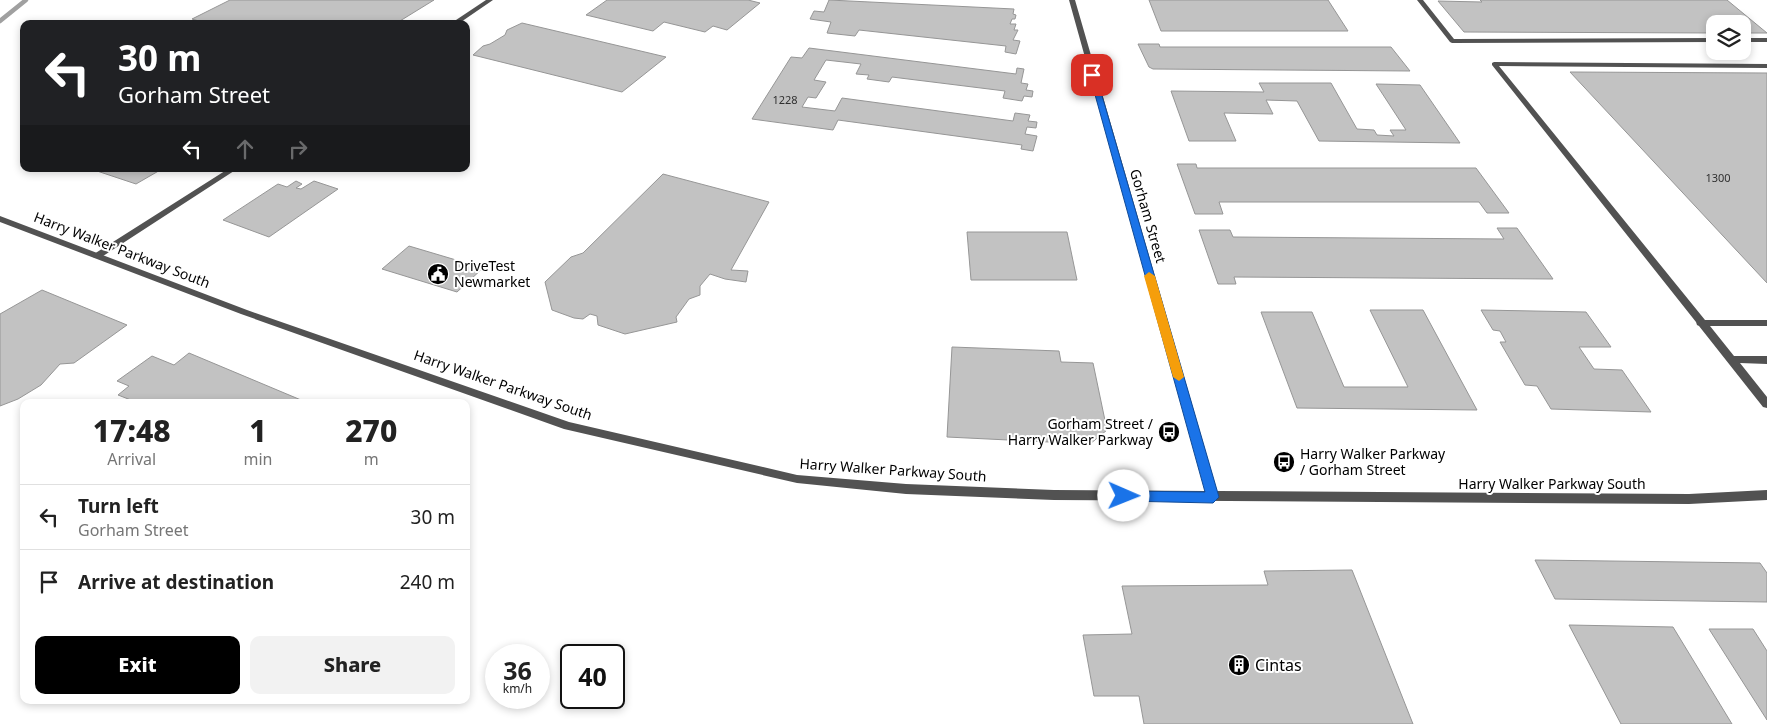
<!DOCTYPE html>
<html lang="en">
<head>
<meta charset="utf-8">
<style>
	body { margin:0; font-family:"Noto Sans",sans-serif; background:#f2f2f2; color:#222; height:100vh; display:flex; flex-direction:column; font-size:19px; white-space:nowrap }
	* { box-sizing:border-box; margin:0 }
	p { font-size:16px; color:#767676 }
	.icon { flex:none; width:28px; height:28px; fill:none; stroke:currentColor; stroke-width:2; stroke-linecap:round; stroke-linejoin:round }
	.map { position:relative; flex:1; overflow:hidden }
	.side { position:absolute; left:20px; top:399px; width:450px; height:305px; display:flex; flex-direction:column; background:#fff; border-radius:10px; box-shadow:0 2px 8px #0003 }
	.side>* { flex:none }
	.banner { position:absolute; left:20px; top:20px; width:450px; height:152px; border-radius:10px; box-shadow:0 2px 8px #0003; background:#202124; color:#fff; overflow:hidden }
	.controls { position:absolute; left:1706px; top:15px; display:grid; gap:10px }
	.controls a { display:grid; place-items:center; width:45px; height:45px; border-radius:10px; background:#fff; box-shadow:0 2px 8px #0003; font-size:25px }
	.speed { position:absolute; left:485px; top:644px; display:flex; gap:10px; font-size:25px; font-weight:700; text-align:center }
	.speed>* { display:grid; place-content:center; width:65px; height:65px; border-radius:50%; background:#fff; box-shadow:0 2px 8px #0003; line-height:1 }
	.speed small { font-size:12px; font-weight:400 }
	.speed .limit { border:2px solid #111; border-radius:8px; background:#fff; color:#111 }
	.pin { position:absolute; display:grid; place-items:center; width:42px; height:42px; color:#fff; margin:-21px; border-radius:10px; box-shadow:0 2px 8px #0006 }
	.me { position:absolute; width:55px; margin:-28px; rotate:91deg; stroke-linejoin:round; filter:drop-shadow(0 0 4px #0008) }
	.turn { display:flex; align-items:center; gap:18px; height:105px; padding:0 15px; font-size:22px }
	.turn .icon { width:65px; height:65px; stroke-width:2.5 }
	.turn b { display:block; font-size:35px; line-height:42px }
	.lanes { display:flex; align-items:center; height:48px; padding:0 15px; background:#0003; justify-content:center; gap:25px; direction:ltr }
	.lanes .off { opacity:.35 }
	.eta { display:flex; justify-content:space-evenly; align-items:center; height:85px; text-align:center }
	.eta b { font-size:30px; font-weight:800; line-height:35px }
	.primary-button { display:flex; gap:10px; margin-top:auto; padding:10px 15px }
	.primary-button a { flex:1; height:58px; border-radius:10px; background:#000; color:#fff; font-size:20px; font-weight:800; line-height:58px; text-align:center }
	.primary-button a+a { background:#f2f2f2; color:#222 }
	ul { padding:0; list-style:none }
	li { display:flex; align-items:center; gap:15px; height:65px; padding:0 15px; border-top:1px solid #e0e0e0 }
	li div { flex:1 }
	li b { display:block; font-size:19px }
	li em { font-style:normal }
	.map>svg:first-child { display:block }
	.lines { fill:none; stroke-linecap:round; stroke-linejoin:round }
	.stream { stroke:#a0a0a0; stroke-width:4.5 }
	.building { fill:#c2c2c2; stroke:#969696 }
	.service { fill:#525252; fill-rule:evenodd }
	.minor { fill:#525252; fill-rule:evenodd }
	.tertiary { fill:#525252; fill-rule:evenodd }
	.route { fill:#1a73e8; stroke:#114b97 }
	.slow { fill:#f59e0b }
	.labels { text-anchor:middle; stroke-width:4; stroke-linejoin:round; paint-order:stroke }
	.number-label { font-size:11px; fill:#303030 }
	.street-label { font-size:14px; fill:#000; stroke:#fff }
	.poi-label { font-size:14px; fill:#000; stroke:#fff; text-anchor:start }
	.near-poi-label { font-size:16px; fill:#000; stroke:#fff; text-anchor:start }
</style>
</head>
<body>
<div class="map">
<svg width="1767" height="724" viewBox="0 0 1767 724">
	<rect width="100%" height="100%" fill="#fff"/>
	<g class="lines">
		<path class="stream" d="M0,21L26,0"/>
	</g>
	<path class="building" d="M230,0H434L395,24H209L192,19Z
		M607,0H748L760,3L727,30L713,26L705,32L664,22L653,31L586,15Z
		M829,0L1014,9L1013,14L1016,15L1015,19H1012L1010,24H1016L1014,30H1018L1013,40L1020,41L1016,54L1005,52L1006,46L859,30L855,36L827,33L831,22L810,19L814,11L824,12Z
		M1149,0H1328L1348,31H1161Z
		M1480,0H1727L1767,33H1742V24H1715V33L1464,32L1438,1L1482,2Z
		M522,23L666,57L622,92L473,55L483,46L490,44L505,35L507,30Z
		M1138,44H1159L1160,47H1391L1410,71L1153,69L1149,67Z
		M809,48L1016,74L1017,68L1024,69L1021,83L1028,84L1026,90L1033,91L1032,97L1024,96L1022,101L1003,98L1005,91L892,77L889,82L867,79L869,75L856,74L861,64L826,60L814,80L826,82L816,98L808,97L802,107L835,111L842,98L1013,121L1015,113L1030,115L1028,121L1037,122L1036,128L1027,127L1025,134L1037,136L1033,151L1021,149L1022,145L838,120L833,130L752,119L791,57L802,58Z
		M1570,72L1767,73V283Z
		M1259,83H1331L1357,129L1374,130L1377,135L1394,136L1390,130H1406L1376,84L1420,85L1460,143L1319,141L1297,101L1266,100L1273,114L1224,113L1236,141H1189L1171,91L1264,92Z
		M1177,164H1196L1197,168H1476L1509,213H1487L1479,202H1219L1223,214H1195Z
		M91,169H162L136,184Z
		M663,174L769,202L731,270L748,271L746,282L725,279L710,274L700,286V295L689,299L676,317L677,322L625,334L598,325L597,316L590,314L583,319L574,318L552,310L545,282L571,257L583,253Z
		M296,181L302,184L296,188L301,189L314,181L338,189L269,237L223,220L278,184L287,187Z
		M1497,228H1517L1553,279L1234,277L1236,284H1218L1199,230H1230L1233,237L1504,239Z
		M967,232H1067L1077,280H971Z
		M409,246L483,268L457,292L382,269Z
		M42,290L127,325L74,363L60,364L41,385L18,399L0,406V314Z
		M1370,310H1423L1477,410L1297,408L1261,312H1312L1344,387H1408Z
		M1481,310L1586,312L1611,347H1579L1594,369L1622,370L1651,412L1551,409L1537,386L1525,385L1500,342H1506L1500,331L1493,330Z
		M952,347L1059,351L1061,362L1093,363L1107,430L1090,444L947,437Z
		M189,353L301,400L299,402H136L118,395L129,386L117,381L152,356L174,365Z
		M1535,560L1760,563L1767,573V602L1555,599Z
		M1352,570L1413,724H1144L1139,696H1094L1083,635L1132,634L1122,586L1268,585L1264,571Z
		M1569,625L1673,627L1732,724H1621Z
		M1709,629H1753L1767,651V720Z"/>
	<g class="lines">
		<path class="service" d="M1417,0H1423L1454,39L1715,38V42L1452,43L1450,42Z
			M1742,38H1767V42H1742Z
			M1494,62L1767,64V68L1499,66L1705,320H1767V326H1710L1734,356H1767V364L1740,363L1767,397V408L1763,407L1699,326L1697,325L1696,322L1492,65V63Z"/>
		<path class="minor" d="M486,0H493L458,24H450Z
			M228,169H237L100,258H94L93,256L94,254Z"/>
		<path class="tertiary" d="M1069,0H1075L1217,491L1689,494L1767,490V500L1689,504L1054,500L906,494L797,483L564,429L241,314L0,222V216L247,310L569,422L797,475L906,484L1054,490L1206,491Z"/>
	</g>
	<path class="route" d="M1089,73L1096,75L1219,497L1213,503L1124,501L1117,496L1124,491L1205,492Z"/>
	<path class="slow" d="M1149,272L1155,276L1184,377L1179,381L1173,377L1144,276Z"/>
	<defs>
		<g id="civic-disc" transform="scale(1.125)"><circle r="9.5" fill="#000" stroke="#fff"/><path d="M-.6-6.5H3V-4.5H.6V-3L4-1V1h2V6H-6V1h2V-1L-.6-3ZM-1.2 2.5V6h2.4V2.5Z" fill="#fff"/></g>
		<g id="bus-disc" transform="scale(1.125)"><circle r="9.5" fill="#000" stroke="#fff"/><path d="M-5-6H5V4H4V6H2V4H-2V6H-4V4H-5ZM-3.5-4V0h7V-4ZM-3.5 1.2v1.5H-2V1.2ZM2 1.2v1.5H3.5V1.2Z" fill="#fff"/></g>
		<g id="building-disc" transform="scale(1.125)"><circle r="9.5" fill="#000" stroke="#fff"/><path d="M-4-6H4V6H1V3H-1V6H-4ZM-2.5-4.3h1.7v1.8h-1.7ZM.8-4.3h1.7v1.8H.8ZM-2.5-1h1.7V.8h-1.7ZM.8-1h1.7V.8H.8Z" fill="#fff"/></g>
	</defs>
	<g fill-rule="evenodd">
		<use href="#civic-disc" x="438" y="274"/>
		<use href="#bus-disc" x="1169" y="432"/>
		<use href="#bus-disc" x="1284" y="462"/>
		<use href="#building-disc" x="1239" y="665"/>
	</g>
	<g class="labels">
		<g class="number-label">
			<text x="785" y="104">1228</text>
			<text x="1718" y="182">1300</text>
		</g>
		<g class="street-label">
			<text transform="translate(1148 216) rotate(74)" y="5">Gorham Street</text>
			<text transform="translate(122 250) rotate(21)" y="5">Harry Walker Parkway South</text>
			<text transform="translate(503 385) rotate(19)" y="5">Harry Walker Parkway South</text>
			<text transform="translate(893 470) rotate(4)" y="5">Harry Walker Parkway South</text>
			<text x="1552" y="489">Harry Walker Parkway South</text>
		</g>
		<g class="poi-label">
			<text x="454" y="271">DriveTest<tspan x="454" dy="16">Newmarket</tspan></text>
			<text x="1153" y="429" text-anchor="end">Gorham Street /<tspan x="1153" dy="16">Harry Walker Parkway</tspan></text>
			<text x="1300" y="459">Harry Walker Parkway<tspan x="1300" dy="16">/ Gorham Street</tspan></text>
		</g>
		<g class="near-poi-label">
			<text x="1255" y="671">Cintas</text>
		</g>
	</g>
</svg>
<div class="controls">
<a><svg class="icon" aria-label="layers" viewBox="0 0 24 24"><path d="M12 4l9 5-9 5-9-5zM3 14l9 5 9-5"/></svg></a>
</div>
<div class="speed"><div>36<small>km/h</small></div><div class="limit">40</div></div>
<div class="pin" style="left:1092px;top:75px;background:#d93025"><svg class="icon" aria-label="arrive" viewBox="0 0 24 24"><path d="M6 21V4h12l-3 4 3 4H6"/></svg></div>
<svg class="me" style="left:1124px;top:496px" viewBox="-20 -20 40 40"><circle r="19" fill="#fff"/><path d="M0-13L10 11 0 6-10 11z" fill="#1a73e8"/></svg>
<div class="banner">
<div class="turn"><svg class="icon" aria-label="left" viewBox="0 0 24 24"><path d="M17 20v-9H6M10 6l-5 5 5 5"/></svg><div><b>30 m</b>Gorham Street</div></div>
<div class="lanes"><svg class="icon" aria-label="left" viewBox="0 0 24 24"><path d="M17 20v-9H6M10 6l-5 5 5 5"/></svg><svg class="icon off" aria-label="ahead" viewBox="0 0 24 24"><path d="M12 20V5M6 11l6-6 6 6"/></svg><svg class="icon off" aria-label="right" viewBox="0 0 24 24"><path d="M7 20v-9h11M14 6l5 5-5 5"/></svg></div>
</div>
<section class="side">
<div class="eta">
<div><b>17:48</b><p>Arrival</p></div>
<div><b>1</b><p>min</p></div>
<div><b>270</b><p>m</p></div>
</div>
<ul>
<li><svg class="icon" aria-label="left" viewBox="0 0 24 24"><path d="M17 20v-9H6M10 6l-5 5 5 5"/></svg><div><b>Turn left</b><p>Gorham Street</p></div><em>30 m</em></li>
<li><svg class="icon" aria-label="arrive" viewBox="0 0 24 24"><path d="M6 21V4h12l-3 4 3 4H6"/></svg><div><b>Arrive at destination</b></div><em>240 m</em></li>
</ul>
<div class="primary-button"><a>Exit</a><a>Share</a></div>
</section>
</div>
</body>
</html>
